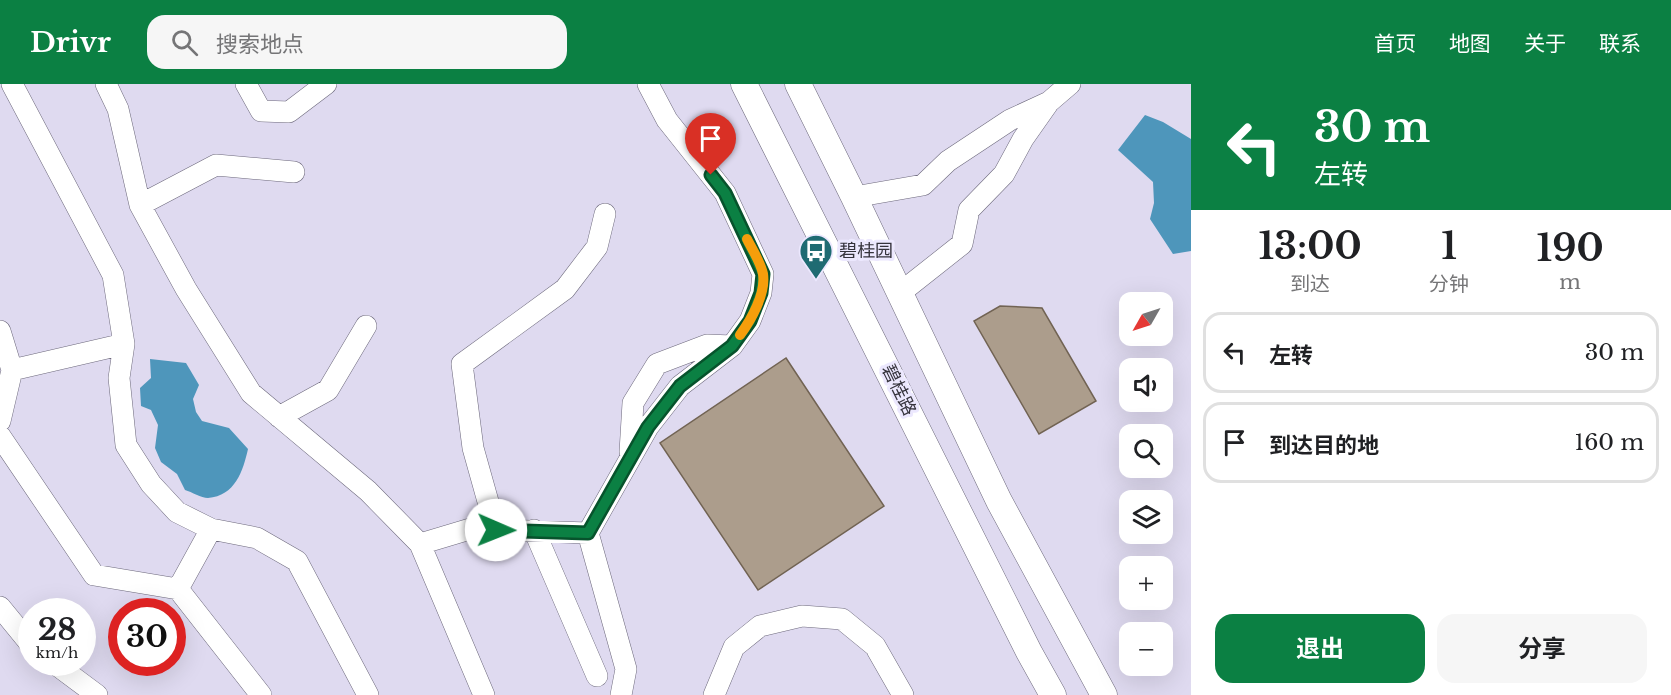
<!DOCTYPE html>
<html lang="zh">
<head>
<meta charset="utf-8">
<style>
	body { margin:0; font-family:"Libre Baskerville","Noto Sans SC",serif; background:#f6f6f6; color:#202124; height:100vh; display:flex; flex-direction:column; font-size:22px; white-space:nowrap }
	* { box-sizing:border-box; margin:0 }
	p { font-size:20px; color:#757577 }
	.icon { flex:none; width:33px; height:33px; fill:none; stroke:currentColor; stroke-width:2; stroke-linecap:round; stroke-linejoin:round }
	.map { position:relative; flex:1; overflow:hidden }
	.panel { display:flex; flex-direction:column; background:#fff; width:480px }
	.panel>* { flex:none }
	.top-card { background:#0b8043; color:#fff; overflow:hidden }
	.needle { width:39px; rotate:231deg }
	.tools { position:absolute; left:1119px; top:208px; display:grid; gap:12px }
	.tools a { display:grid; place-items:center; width:54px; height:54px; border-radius:12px; background:#fff; box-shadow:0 6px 24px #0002; font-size:30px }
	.speed { position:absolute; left:18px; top:514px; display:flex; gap:12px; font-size:30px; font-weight:700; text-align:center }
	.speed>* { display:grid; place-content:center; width:78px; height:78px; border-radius:50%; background:#fff; box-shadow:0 6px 24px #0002; line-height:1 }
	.speed small { font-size:15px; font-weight:400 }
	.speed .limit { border:9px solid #d22; background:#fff; color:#111 }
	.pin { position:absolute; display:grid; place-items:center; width:51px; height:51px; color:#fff; margin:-62px -26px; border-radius:50% 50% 50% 0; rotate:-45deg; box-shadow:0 0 6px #0007 }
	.pin .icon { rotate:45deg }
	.me { position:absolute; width:66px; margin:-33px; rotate:91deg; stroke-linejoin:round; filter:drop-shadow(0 0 4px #0008) }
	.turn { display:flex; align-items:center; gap:21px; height:126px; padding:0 24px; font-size:27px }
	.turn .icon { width:78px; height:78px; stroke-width:2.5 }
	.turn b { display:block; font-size:42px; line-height:51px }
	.eta { display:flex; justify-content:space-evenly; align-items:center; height:102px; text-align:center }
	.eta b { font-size:36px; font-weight:700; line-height:42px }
	.action { display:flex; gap:12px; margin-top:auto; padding:12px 24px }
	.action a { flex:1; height:69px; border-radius:18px; background:#0b8043; color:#fff; font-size:24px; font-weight:700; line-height:69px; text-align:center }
	.action a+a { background:#f6f6f6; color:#202124 }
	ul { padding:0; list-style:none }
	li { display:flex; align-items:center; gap:18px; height:81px; margin:0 12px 9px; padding:0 12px; border:3px solid #e0e0e0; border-radius:18px }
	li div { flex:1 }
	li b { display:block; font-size:22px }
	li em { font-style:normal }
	header { display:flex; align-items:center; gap:36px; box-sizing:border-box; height:84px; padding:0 30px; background:#0b8043; color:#fff }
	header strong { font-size:28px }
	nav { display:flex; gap:33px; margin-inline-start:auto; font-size:21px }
	.search { width:420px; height:54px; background:#f6f6f6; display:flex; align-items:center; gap:15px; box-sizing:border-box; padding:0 21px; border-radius:18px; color:#757577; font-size:22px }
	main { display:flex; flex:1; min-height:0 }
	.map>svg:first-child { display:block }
	.water { fill:#4e96bb }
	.building { fill:#ac9d8c; stroke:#716353; stroke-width:1.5 }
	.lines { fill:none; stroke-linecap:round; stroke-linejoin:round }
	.minor-casing { stroke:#6d697c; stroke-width:22 }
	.tertiary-casing { stroke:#6d697c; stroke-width:27 }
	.minor { stroke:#fff; stroke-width:21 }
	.tertiary { stroke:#fff; stroke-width:26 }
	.route-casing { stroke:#07532c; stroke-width:15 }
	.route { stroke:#0b8043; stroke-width:10 }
	.slow { stroke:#f59e0b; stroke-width:10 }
	.labels { text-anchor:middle; stroke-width:6; stroke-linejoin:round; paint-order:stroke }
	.poi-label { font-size:18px; fill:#35333c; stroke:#ece8fe; text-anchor:start }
	.street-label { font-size:18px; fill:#35333c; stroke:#ece8fe }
</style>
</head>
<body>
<header>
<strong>Drivr</strong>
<div class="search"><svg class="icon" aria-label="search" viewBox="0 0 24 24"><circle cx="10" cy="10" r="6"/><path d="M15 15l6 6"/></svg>搜索地点</div>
<nav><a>首页</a><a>地图</a><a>关于</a><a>联系</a></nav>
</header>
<main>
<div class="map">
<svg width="1191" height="611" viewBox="0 0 1191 611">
	<rect width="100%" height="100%" fill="#dfdaf0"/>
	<path class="water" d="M1145,31L1163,38L1191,55V167L1173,170L1150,135L1154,119L1153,98L1118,66Z
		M150,275L186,279L199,301L193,315L196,328L202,337L229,344L248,365C243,387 235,412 208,414C201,414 192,408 185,406L177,390L161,378L155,364L158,341L151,326L141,322L140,304L151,294Z"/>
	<path class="building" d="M1000,222L1042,224L1096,317L1039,350L974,237Z
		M786,274L884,422L758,506L660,359Z"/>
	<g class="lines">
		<g class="minor-casing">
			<path id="minor" d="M12,0L113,191L124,260L119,294L126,361L151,400L177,428L211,445L257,454L297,477L368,611
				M106,0L118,25L140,121L186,205L251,309L368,407L420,460L470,445L588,449
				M246,0L261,27L289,28L326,0
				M854,113L923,101L948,77L1010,36L1049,18L1070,0
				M140,121L216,81L294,88
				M900,209L962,160L969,126L1004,90L1023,55L1049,18
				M0,247L12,286L0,337
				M12,286L124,260
				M279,333L328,306L366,242
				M0,352L94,491L178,505L261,611
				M630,368L633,319L657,280L707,261L732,262
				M496,446L473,364L462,280L565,205L597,163L605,130
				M534,446L597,592
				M420,460L484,611
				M178,505L211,445
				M0,523L32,562
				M54,579L97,611
				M621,611L626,585L588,449L648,343L680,302L732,262L750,237L761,209L763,190L725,109L667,36L648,0
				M714,611L734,563L760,542L802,532L842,535L875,562L903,611"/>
		</g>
		<g class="tertiary-casing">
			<path id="tertiary" d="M744,0L1029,568L1053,611
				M798,0L854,113L999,417L1104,611"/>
		</g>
		<use href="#minor" class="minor"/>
		<use href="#tertiary" class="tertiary"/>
	</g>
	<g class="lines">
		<g class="route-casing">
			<path id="route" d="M496,446L588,449L648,343L680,302L732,262L750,237L761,209L763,190L725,109L711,91"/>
		</g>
		<use href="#route" class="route"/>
		<path class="slow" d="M740,251C751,236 766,210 763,190C761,179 752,165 747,155"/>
	</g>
	<defs>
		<g id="bus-pin" transform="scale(1.725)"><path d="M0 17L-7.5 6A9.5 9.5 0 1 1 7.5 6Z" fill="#1f6b72" stroke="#ece8fe"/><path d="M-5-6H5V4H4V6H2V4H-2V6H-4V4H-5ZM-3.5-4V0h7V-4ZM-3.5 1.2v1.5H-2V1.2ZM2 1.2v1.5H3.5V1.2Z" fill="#fff"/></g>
	</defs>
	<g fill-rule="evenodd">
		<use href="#bus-pin" x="816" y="167"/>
	</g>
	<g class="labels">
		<g class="poi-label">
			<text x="839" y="173">碧桂园</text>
		</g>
		<g class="street-label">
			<text transform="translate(899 306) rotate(64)" y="6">碧桂路</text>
		</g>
	</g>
</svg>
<div class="tools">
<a><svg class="needle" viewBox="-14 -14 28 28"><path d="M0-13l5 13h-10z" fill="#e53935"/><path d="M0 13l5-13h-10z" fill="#757577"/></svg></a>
<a><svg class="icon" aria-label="sound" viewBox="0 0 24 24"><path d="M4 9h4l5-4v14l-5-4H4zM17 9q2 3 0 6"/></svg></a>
<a><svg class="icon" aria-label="search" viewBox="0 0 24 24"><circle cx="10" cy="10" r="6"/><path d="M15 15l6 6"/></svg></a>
<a><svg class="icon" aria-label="layers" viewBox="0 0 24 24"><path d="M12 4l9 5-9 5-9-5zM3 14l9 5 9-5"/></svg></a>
<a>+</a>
<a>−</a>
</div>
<div class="speed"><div>28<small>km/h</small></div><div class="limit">30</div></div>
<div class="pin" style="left:711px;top:91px;background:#d93025"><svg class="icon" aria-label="arrive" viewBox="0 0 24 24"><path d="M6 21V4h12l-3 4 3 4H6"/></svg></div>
<svg class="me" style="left:496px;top:446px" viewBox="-20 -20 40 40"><circle r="19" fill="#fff"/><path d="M0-13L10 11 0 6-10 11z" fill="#0b8043"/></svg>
</div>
<section class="panel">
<div class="top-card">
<div class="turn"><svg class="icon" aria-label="left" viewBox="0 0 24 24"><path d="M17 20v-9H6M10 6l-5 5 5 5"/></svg><div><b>30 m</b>左转</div></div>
</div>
<div class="eta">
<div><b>13:00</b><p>到达</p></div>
<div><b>1</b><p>分钟</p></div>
<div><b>190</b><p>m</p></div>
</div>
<ul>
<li><svg class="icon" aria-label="left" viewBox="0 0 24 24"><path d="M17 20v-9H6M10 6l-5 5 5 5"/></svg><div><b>左转</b></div><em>30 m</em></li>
<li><svg class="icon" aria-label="arrive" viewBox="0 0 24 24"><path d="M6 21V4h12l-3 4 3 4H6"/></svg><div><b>到达目的地</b></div><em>160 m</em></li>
</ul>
<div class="action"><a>退出</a><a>分享</a></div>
</section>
</main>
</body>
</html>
